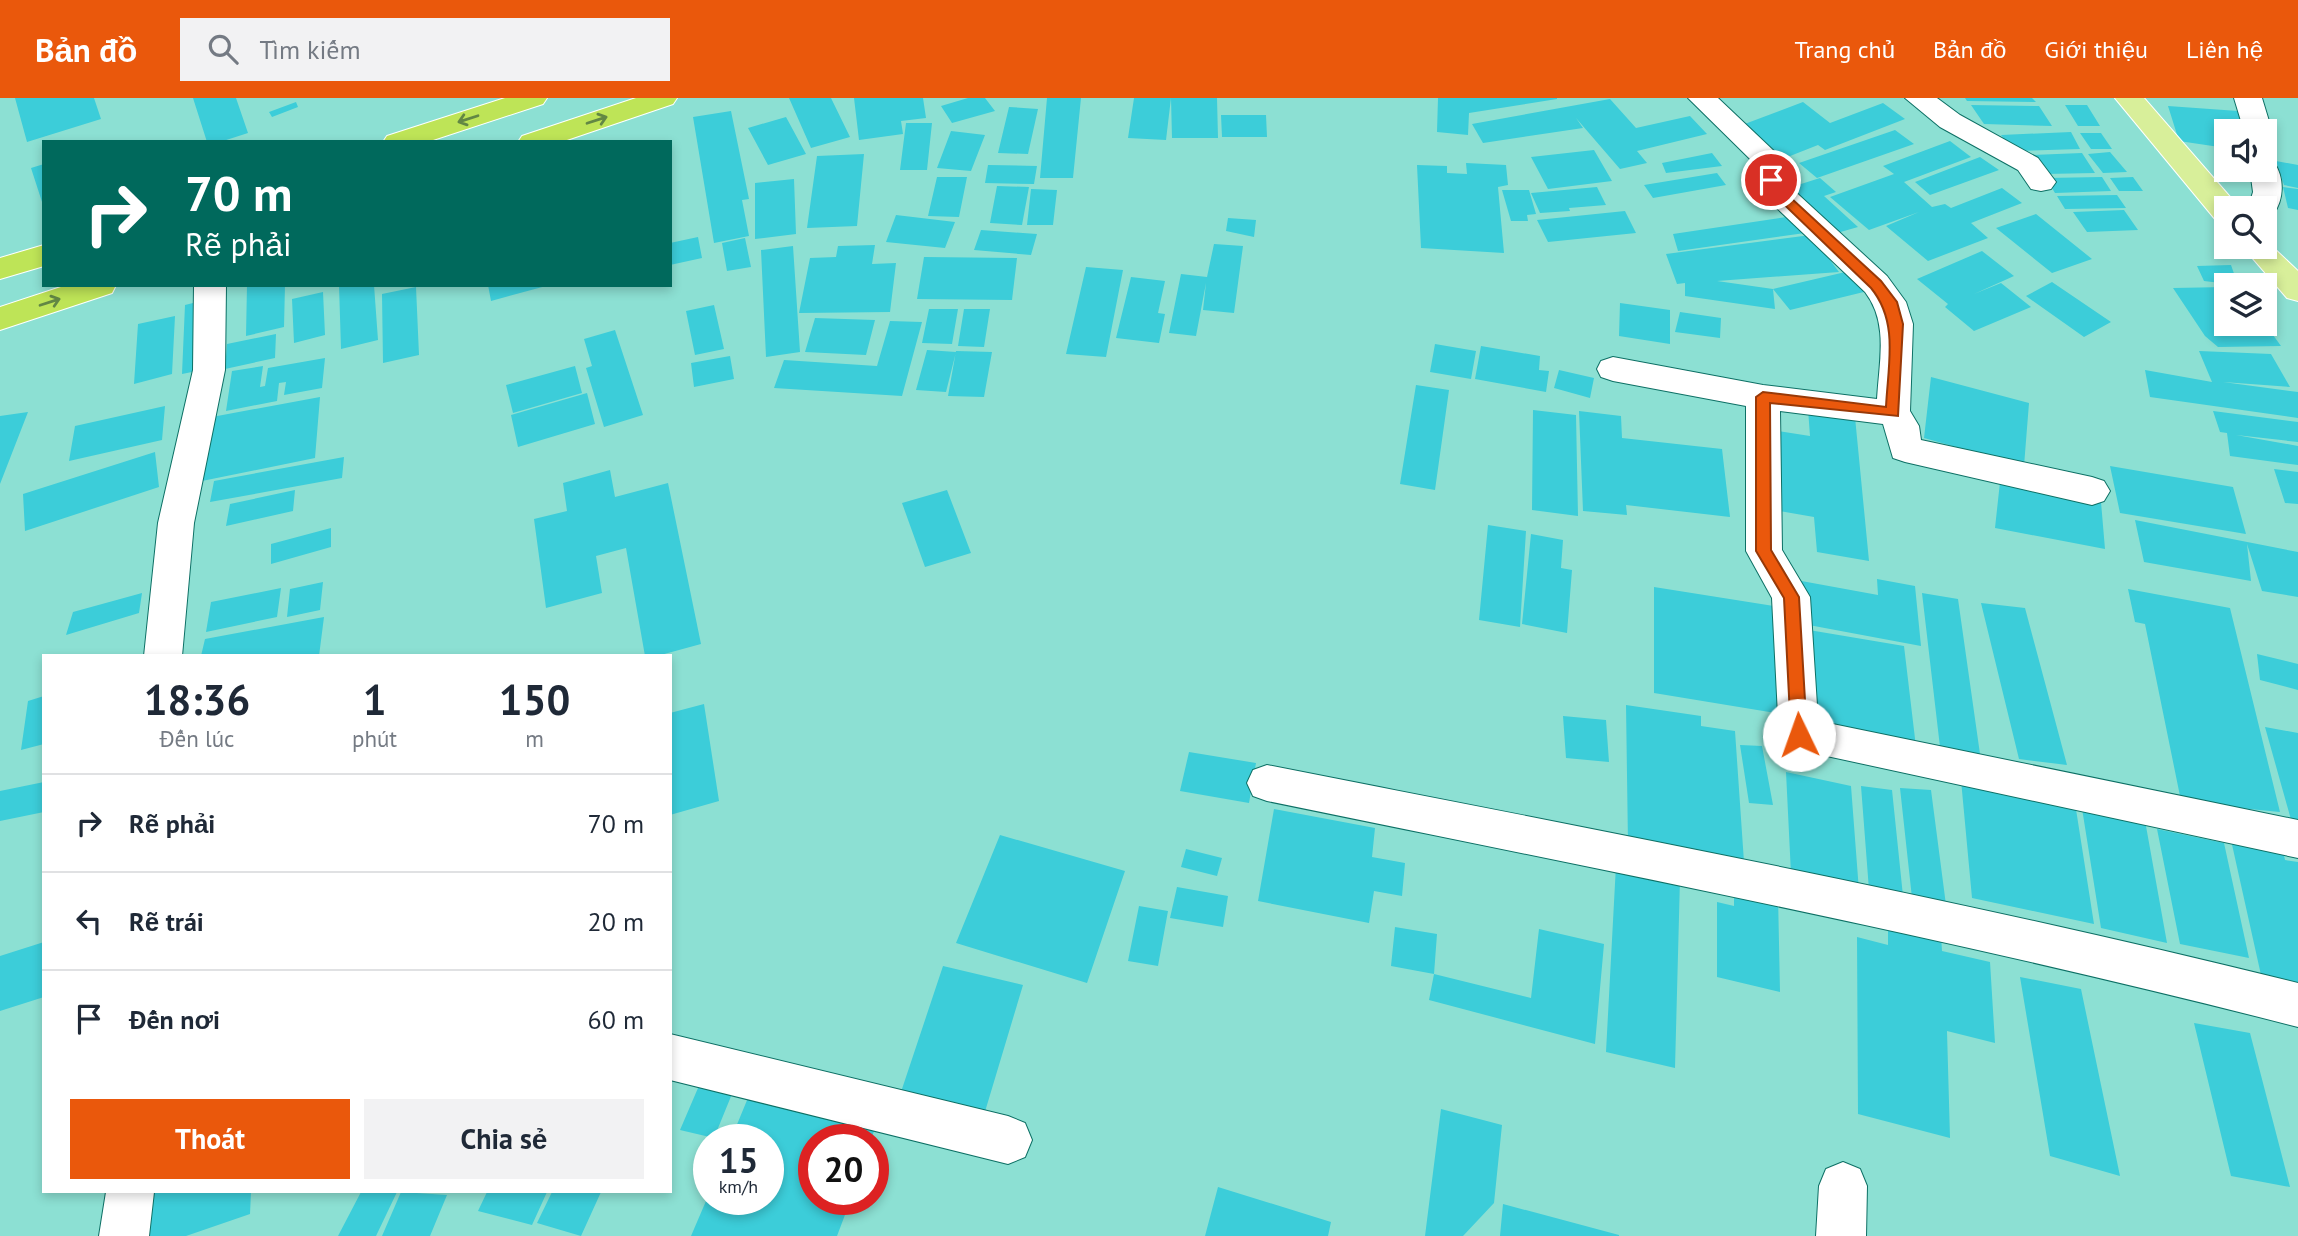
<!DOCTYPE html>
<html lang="vi">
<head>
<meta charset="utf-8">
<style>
	body { margin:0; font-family:"PT Sans",sans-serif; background:#f2f2f3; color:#1f2937; height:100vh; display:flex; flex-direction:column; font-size:26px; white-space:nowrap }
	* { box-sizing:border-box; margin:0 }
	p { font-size:23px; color:#747a83 }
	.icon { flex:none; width:38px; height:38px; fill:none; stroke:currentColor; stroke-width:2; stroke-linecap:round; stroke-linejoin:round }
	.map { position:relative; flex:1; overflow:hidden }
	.panel { position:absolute; left:42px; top:556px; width:630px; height:539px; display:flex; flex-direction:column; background:#fff; border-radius:0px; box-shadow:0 4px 10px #0003 }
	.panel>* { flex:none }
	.guide { position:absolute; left:42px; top:42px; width:630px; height:147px; border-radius:0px; box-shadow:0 4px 10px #0003; background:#00695c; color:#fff; overflow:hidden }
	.tools { position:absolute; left:2214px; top:21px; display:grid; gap:14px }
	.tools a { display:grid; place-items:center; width:63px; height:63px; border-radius:0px; background:#fff; box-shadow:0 4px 10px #0003; font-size:35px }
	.speed { position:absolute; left:693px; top:1026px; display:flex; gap:14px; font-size:35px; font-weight:700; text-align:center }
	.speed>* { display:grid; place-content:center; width:91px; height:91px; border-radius:50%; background:#fff; box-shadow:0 4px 10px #0003; line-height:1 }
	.speed small { font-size:18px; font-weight:400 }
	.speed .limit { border:10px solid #d22; background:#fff; color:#111 }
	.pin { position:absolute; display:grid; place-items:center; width:60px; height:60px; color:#fff; margin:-30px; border:4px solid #fff; border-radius:50%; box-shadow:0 2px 7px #0007 }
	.me { position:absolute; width:77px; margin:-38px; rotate:357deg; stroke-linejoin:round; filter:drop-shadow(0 0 5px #0008) }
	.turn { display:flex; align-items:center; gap:24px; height:147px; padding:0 28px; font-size:32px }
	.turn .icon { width:91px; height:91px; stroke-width:2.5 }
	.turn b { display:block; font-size:49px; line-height:60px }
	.eta { display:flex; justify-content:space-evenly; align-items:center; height:119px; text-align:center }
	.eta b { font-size:42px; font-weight:700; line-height:49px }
	.button { display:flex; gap:14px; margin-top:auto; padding:14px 28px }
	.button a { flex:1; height:80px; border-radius:0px; background:#ea580c; color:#fff; font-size:28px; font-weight:700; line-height:80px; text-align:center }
	.button a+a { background:#f2f2f3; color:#1f2937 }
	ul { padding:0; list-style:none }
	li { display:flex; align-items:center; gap:21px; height:98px; padding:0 28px; border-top:2px solid #e0e1e3 }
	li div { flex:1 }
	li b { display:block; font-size:26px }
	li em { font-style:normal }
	header { display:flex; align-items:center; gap:42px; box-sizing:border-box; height:98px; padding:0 35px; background:#ea580c; color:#fff }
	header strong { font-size:33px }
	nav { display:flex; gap:38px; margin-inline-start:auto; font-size:24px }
	.search { width:490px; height:63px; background:#f2f2f3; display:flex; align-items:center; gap:18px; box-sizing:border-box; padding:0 24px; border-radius:0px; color:#747a83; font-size:26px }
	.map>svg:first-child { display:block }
	.building { fill:#3ccdd9 }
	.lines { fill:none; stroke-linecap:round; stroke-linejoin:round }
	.minor-casing { stroke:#0d7065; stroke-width:2 }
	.major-casing { stroke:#fff; stroke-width:2 }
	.highway-casing { stroke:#fff; stroke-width:2 }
	.minor { fill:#fff; fill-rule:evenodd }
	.major { fill:#d8ef9a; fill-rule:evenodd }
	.highway { fill:#bee457; fill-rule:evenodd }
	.oneway { stroke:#628744 }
	.route { fill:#ea580c; stroke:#983908; stroke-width:2 }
</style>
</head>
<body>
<header>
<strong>Bản đồ</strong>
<div class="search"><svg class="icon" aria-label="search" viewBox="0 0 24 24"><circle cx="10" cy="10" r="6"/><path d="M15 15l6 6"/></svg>Tìm kiếm</div>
<nav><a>Trang chủ</a><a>Bản đồ</a><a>Giới thiệu</a><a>Liên hệ</a></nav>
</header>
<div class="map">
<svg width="2298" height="1138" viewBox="0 0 2298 1138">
	<rect width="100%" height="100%" fill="#8ce0d3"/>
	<path class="building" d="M15,0H94L101,21L27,44Z
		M193,0H236L248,35L220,44H207Z
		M789,0H831L850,39L811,50Z
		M854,0H923L926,20L901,23L903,36L859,42Z
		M968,0H985L995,13L952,25L941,8Z
		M1047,0H1081L1073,80H1040Z
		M1134,0H1171L1166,42L1128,40Z
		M1171,0H1217L1218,40H1172Z
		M1438,0H1557V1L1469,15L1468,37L1437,34Z
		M1965,0H2032L2036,4L1967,3Z
		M1610,1L1636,30L1690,18L1707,36L1637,53L1647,65L1620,71L1576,20L1583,30L1483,45L1472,26Z
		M296,4L298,9L272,19L269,14Z
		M1803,4L1830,25L1883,5L1905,21L1825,52L1818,47L1785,60L1742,27Z
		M1971,7L2039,8L2052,28L1984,26Z
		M2065,7H2087L2100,28H2078Z
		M2168,8L2238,13L2242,33H2226V50L2179,43Z
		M1009,9L1038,11L1028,56L998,55Z
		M731,13L749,101L742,102L749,138L714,145L693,19Z
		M1221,17H1266L1267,39H1222Z
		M786,19L806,56L768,67L748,30Z
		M906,25H932L927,72H900Z
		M1895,32L1914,46L1817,80L1799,65Z
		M951,33L985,37L971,73L937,70Z
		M2071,34L2080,51L2014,53L2001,37Z
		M2080,35H2101L2112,51H2091Z
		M1950,43L1971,59L1904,84L1932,109L1945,106L1951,110L2002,90L2022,105L1971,125L1988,140L1928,163L1886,128L1919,114L1869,132L1830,99L1894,76L1883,68Z
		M1594,52L1612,83L1548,91L1531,59Z
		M2110,54L2127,74L2103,75L2088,56Z
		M1712,55L1722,68L1666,75L1662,65Z
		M2082,55L2095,75L2045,76L2032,57Z
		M864,56L857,128L807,130L817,58Z
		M1980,59L1999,72L1930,97L1915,84Z
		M2276,63L2298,67V90L2284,87Z
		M1466,65L1506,67L1508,87L1498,89L1504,155L1421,150L1417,67L1447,68V75L1467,76Z
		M44,66V107H43L31,70Z
		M988,67L1037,68L1034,86L985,85Z
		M1717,75L1726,87L1653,100L1644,87Z
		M937,79H967L959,119L928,118Z
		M2102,79L2111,93L2055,95L2046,80Z
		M2133,79L2143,93H2119L2110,80Z
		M1820,80L1836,94L1824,98L1858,129L1830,137L1782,92Z
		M794,81L796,136L755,141V85Z
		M997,88L1029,89L1022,127L990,125Z
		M1597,89L1606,107L1569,110L1570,113L1540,115L1531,95Z
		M2283,89L2298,91V112L2288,110Z
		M1031,91L1057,92L1053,127H1027Z
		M1502,92H1529L1536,116L1527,117L1528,123H1511Z
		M2117,97L2126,110L2065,111L2057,98Z
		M2124,112L2138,132L2087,134L2073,114Z
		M1625,113L1636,135L1548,144L1537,122Z
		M2036,116L2092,161L2052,175L1996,130Z
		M896,117L955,124L945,150L886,144Z
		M1793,118L1805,135L1678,153L1673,136Z
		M1228,120L1256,122L1254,139L1226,133Z
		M981,132L1037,136L1031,157L974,152Z
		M1811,137L1839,174L1717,183L1773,191L1854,172L1872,192L1790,212L1773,191L1775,211L1685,198V185L1677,186L1666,156Z
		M698,139L702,160L670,167V145Z
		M745,140L751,169L727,173L722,145Z
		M1214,146L1243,148L1234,215L1203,212L1206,185L1196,238L1169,235L1181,176L1207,179Z
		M875,147L872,166L896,165L890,214L799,215L810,160L836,159L838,148Z
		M793,148L800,254L766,259L761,152Z
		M1982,153L2014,178L1974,196L2001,185L2031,209L1974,233L1945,209L1948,206L1917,181Z
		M924,159L1017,160L1012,202L917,201Z
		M2231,167L2238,187L2204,183L2197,168Z
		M1086,169L1123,172L1106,259L1066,256Z
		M1131,179L1165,183L1158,215L1165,216L1159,245L1116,240Z
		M2052,184L2111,224L2084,239L2026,198Z
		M247,187H285L284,229L246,238Z
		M339,187H374L378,242L341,251Z
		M488,187H546V188L491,203Z
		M416,189L419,257L383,265L382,196Z
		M2226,189V226H2265L2281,248L2218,249L2205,238L2173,190Z
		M323,194L325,237L294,245L292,201Z
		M205,202L202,272L182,276L185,207Z
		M1620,205L1670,212V246L1619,238Z
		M714,207L724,251L695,257L686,213Z
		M929,211H958L952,246L922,245Z
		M964,211H990L984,249L958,248Z
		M1680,214L1721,220L1720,240L1675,234Z
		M175,218L172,276L134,286L138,226Z
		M815,220L875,222L866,257L805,254Z
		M890,223L922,224L902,298L774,290L784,262L877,268Z
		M615,232L643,317L604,329L586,270L592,268L584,241Z
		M276,236L275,260L225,271L227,246Z
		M1435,246L1476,253L1471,281L1430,274Z
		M1481,248L1540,258L1539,272L1549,273L1546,294L1475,281Z
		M927,252L956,254L946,294L916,292Z
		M956,253L992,254L984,299L948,298Z
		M2199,253L2271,256L2290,289L2223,284L2298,294V320L2150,299L2145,272L2212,284Z
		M730,258L734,281L694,289L691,265Z
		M325,260L322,290L284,297L286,284L279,285L277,303L226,313L232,273L263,268L260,289L265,288L268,270Z
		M575,268L582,295L513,315L506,287Z
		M1559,272L1594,280L1590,300L1554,290Z
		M1931,279L2029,305L2024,368L1924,340Z
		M1416,287L1449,292L1435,392L1400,386Z
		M587,295L595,326L518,349L511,317Z
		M320,299L315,360L202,383L212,319Z
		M165,308L162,342L69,363L75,328Z
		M1808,311L1855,319L1869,463L1817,454L1814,419L1768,411L1765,331L1810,338Z
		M1533,312L1576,317L1578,418L1532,412Z
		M1579,313L1621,318L1622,340L1722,351L1730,419L1626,407L1627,417L1583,413Z
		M2213,313L2298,324V344L2236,337L2298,348V367L2230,358L2227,335L2220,334Z
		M28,314L0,386V318Z
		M155,354L159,389L25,433L23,396Z
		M344,359L342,380L210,404L214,383Z
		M2110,368L2233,389L2246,436L2120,415Z
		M2274,371L2298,374V406L2285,405Z
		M610,372L615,399L668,385L701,546L657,558H645L626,450L596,458L602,495L546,510L534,421L567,413L563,385Z
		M2000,384L2101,404L2105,451L1995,430Z
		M295,392L293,413L226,428L230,406Z
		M947,392L971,455L925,469L902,405Z
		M2135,422L2298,454V499L2262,493L2247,446L2251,483L2144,464Z
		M1488,427L1526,433L1520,529L1479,522Z
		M331,430V449L271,466V446Z
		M1531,436L1563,442L1561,470L1572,472L1567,535L1522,526Z
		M1877,481L1915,488L1921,548L1798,525L1796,482L1878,497Z
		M323,484L320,512L287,519L290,491Z
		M1654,489L1786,510L1793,618L1654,595Z
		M281,490L277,519L206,534L211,504Z
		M2128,491L2230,510L2280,714L2229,709L2180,698L2145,526L2135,524Z
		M142,495L139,515L66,537L73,514Z
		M1922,495L1958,501L1980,656L1940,649Z
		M1981,505L2025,510L2067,667L2019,661Z
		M324,519L319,558H201L205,541Z
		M1797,530L1904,548L1916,649L1804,630Z
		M2257,556L2298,566V592L2260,582Z
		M44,598V646L21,652L28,603Z
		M704,606L719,703L670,717V615Z
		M1626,607L1701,618V628L1735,633L1744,764L1628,746Z
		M1563,618L1606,622L1609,664L1566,660Z
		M2265,629L2298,635V743H2297Z
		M1740,647L1762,648L1773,707L1749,705Z
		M1189,654L1256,665L1249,705L1180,693Z
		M1786,674L1851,688L1859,793L1791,776Z
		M1961,682L2075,705L2094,826L1972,800Z
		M44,684V714L0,723V693Z
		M1861,688L1892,692L1903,798L1869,792Z
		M1900,690L1931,692L1946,807L1912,800Z
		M2081,704L2144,717L2167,845L2101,830Z
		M1274,711L1375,730L1372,759L1405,765L1402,798L1374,793L1369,825L1258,803Z
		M2157,731L2224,745L2249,860L2180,846Z
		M1000,737L1125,773L1087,885L956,845Z
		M2231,742L2283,752L2285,762L2298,764V893L2263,886Z
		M1186,751L1222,760L1217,778L1181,769Z
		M1616,767L1680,781L1675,970L1606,954Z
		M1734,788L1778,797L1780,894L1717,879V804L1734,808Z
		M1177,789L1228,798L1223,829L1170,820Z
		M1139,808L1168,813L1158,868L1128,863Z
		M1888,824L1941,837L1942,853L1990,864L1995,945L1947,933L1950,1040L1858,1016L1857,839L1888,847Z
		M1395,829L1437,836L1434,876L1391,868Z
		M1539,831L1604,846L1595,946L1429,902L1434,876L1531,900Z
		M44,844V899L0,913V858Z
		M943,868L1023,887L984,1017L900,997Z
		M2020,879L2081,891L2120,1078L2050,1058Z
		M2194,925L2250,935L2290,1089L2231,1078Z
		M701,983L734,991L714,1040L680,1032Z
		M750,995L876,1028L871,1041H814V1101H851L837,1138H691L709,1096V1101H768V1041H731Z
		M1441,1011L1502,1027L1494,1105L1463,1138H1425Z
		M1218,1089L1331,1124L1328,1138H1205Z
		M144,1094H251L250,1116L186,1138H135L139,1095Z
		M361,1094H397L376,1138H338Z
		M401,1094L447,1097L430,1138H382Z
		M487,1094H547L532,1127L478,1113Z
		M552,1094H601L581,1138L537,1125Z
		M1503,1106L1619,1137V1138H1500Z"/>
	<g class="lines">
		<g class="minor-casing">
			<path id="minor" d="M1688,0H1718L1775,54L1788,87L1887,178L1906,204L1913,226L1910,313L1919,328L1921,342L2092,379L2104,383L2110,393L2104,403L2092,407L1905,364L1893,360L1883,326L1780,313L1782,452L1810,499L1818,623L2298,722V760L1785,649L1779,637L1772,500L1746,453V308L1613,283L1601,279L1597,271L1601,263L1613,259L1763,287L1877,301C1879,264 1889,225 1865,194L1764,98L1752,63Z
				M1905,0H1937L1960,17L2038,60L2056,84L2051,91L2041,93L2031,91L2018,72L1940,29Z
				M2234,0H2262L2272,33L2268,39L2264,40V33H2244Z
				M2264,62L2274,64C2285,81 2284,101 2273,117L2264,119V110H2248L2253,94L2250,72H2264Z
				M194,187H226L225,272L194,425L182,558H144L158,425L193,272Z
				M1267,667C1612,735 1957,800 2298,885V929C1957,841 1612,774 1267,703L1253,698L1247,685L1253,672Z
				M670,936L1008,1018L1025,1025L1032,1042L1025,1059L1008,1066L670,982Z
				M1843,1064L1860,1071L1867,1088L1866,1138H1816L1819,1088L1826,1071Z
				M106,1094H154L149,1138H99Z"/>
		</g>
		<g class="major-casing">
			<path id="major" d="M2115,0H2144L2237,107L2238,110H2226V124L2215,121Z
				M2264,141L2298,173V203L2287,200L2243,149H2264Z"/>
		</g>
		<g class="highway-casing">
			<path id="highway" d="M505,0H547L543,6L427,44H383L387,38Z
				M636,0H677L673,6L561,44H518L522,38Z
				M44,147V168L0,181V160Z
				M67,187H116L112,195L0,232V209Z"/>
		</g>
		<use href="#minor" class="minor"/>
		<use href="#major" class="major"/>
		<use href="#highway" class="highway"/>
	</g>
	<defs><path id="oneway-shaft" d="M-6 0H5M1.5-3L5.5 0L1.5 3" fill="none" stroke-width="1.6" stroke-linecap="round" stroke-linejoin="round" transform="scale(1.75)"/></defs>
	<g class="oneway">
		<use href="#oneway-shaft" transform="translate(468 21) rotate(162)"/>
		<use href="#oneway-shaft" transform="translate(597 22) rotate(-18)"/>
		<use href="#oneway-shaft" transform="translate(50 204) rotate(-18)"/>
	</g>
	<path class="route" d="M1766,79H1775L1779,89L1881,183L1897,204L1903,226L1898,318L1770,305L1771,452L1799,499L1807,637L1799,645L1791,637L1784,500L1756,453V299L1763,294L1886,309C1888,267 1899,224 1871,190L1770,93Z"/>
</svg>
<div class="tools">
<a><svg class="icon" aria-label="sound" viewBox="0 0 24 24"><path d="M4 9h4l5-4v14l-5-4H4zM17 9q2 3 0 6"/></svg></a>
<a><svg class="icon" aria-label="search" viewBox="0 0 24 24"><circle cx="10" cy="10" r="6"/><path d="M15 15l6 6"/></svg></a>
<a><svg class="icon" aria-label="layers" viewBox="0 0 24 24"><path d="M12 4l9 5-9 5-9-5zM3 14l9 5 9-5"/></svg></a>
</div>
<div class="speed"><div>15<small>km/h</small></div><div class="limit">20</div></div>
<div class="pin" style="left:1771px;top:82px;background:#d93025"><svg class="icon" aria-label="arrive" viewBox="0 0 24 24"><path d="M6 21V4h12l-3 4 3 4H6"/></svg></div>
<svg class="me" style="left:1799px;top:637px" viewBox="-20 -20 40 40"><circle r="19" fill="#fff"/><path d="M0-13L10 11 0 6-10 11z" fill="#ea580c"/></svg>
<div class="guide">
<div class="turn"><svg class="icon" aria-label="right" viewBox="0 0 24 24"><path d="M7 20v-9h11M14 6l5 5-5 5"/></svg><div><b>70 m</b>Rẽ phải</div></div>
</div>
<section class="panel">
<div class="eta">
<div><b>18:36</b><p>Đến lúc</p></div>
<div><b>1</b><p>phút</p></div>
<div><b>150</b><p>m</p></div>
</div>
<ul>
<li><svg class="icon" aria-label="right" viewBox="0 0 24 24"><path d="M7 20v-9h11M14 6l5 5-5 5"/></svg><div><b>Rẽ phải</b></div><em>70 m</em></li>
<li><svg class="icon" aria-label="left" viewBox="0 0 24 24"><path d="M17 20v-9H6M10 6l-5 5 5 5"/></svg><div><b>Rẽ trái</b></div><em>20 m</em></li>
<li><svg class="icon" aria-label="arrive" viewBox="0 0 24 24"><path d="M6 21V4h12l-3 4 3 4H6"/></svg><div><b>Đến nơi</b></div><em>60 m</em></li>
</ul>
<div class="button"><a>Thoát</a><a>Chia sẻ</a></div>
</section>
</div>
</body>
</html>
